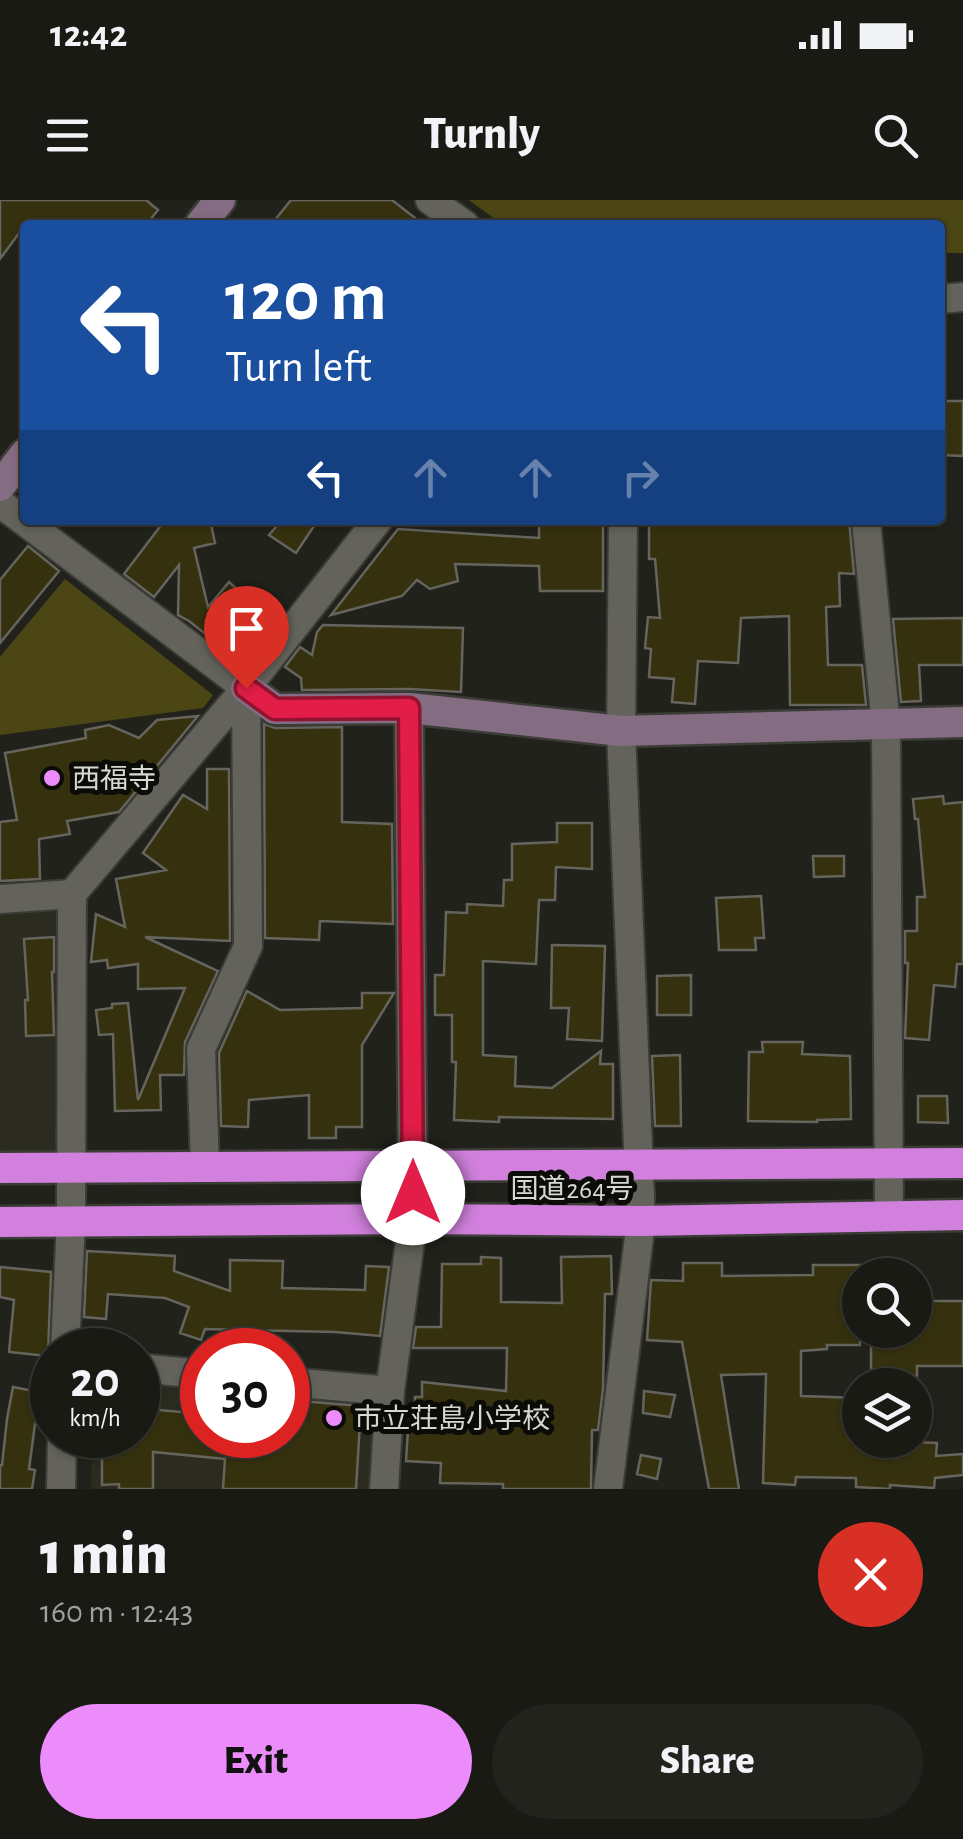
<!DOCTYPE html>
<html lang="en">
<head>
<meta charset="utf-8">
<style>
	body { margin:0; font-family:"Alegreya Sans","Noto Sans JP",sans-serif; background:#23231e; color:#f1f3f6; height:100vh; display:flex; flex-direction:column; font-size:38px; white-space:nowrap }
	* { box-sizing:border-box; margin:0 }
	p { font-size:32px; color:#9fa1a0 }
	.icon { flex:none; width:55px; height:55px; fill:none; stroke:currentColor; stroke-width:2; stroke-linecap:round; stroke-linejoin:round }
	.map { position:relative; height:1289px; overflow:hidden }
	.details { display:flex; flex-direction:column; background:#1a1a15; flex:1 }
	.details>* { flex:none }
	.banner { position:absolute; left:20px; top:20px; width:925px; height:305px; border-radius:10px; box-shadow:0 2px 8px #0004,0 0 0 2px #383834; background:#1a4fa0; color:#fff; overflow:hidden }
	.buttons { position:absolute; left:842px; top:1058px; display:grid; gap:20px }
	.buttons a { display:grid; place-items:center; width:90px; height:90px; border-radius:50%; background:#1a1a15; box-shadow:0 2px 8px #0004,0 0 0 2px #383834; font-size:50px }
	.speed { position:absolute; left:30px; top:1128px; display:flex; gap:20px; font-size:50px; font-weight:700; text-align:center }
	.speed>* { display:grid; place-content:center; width:130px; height:130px; border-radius:50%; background:#1a1a15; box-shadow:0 2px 8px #0004,0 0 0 2px #383834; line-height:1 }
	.speed small { font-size:25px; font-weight:400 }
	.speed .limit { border:15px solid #d22; background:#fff; color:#111 }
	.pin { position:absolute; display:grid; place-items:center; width:85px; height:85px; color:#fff; margin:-102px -42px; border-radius:50% 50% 50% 0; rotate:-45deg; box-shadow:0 0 10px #0007 }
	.pin .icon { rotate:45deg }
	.me { position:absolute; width:110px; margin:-55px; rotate:0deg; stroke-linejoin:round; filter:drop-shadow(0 0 8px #0008) }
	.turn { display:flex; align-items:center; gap:35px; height:210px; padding:0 40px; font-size:45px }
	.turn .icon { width:130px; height:130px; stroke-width:2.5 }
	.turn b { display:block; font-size:70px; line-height:85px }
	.lanes { display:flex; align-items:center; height:95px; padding:0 40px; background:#0003; justify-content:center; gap:50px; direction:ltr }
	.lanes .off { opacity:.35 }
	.round { display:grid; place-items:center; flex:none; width:105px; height:105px; border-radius:52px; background:#23231e }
	.head { display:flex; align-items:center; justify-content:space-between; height:170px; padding:0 40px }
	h1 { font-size:60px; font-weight:800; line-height:75px }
	.primary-button { display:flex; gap:20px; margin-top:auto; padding:20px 40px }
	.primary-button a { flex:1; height:115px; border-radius:60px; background:#ec8cfa; color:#111; font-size:40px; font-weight:800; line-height:115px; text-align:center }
	.primary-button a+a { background:#23231e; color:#f1f3f6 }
	.status { display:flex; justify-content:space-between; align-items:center; height:70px; padding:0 50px; background:#1a1a15; direction:ltr }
	.status svg { height:28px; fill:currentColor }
	header { display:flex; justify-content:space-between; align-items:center; height:130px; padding:0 40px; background:#1a1a15; font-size:45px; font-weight:800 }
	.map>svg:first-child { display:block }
	.built { fill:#2c2b1f }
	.green { fill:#4c4614 }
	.building { fill:#35310f; stroke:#65645d; stroke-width:2.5 }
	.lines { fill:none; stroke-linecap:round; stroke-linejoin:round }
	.street-casing { stroke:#3c3c37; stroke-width:32 }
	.secondary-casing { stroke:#3c3c37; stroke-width:35 }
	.highway-casing { stroke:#3c3c37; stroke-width:35 }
	.street { stroke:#63635c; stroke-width:28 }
	.secondary { stroke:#846c83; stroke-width:30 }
	.highway { stroke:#d181dd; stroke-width:30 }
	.route-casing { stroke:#92132f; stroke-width:25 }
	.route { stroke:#e11d48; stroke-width:18 }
	.poi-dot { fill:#ec8cfa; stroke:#0b0b08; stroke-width:4 }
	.labels { text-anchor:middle; stroke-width:10; stroke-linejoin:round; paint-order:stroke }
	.poi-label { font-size:28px; fill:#d6d6d2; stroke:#0b0b08; text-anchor:start }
	.street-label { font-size:28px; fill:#d6d6d2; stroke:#0b0b08 }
</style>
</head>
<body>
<div class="status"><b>12:42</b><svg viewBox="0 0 49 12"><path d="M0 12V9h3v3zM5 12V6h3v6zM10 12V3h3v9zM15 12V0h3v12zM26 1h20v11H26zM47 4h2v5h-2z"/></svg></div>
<header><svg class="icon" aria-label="menu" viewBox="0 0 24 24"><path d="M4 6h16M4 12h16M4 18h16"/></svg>Turnly<svg class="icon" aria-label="search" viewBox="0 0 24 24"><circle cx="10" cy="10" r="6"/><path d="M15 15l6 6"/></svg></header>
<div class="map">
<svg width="963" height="1289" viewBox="0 0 963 1289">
	<rect width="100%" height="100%" fill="#22221c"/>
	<path class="built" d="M61,711V953L0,954V715Z
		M138,1177L202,1183V1235H288V1192L381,1201L374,1289H91L92,1235H138Z"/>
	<path class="green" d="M469,0H963V53H940V25H503Z
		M65,379L213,495L203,508L0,535V457Z"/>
	<path class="building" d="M0,0H146L158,10L146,25H25L0,59Z
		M291,0H392L424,25H271Z
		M940,201H963V256L940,255Z
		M165,320H210L215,343L194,348L208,407L229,382L254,404L252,407L272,421L269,426L271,427L241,462L189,421L178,415L179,365L154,397L124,374Z
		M282,320H318L296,353L269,335Z
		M680,320H849L854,374L839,373L840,406L826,407L828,465H862L866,505H790L789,416L741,418L738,463L698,461L695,504L672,502L674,479L649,477L651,449L645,448L648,417L660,418L655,359H649V323H679Z
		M603,324V391H540L539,366L455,364L458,381L430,389L417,380L402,396L331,415L398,329L539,338V325Z
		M28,346L59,371L0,443V380Z
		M963,418V465H919L921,501L901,502L893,419Z
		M323,425L463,428L461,492L409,489L302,490L301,478L285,467L300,447L312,455L317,432Z
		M198,516L119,612L67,621L70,634L39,639L40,679L0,681V622L17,620L5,553L86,538L85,530L109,525L139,538L157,520Z
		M264,524L275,528L342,527V622L392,624L393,724L320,721L319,740L265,738Z
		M207,569H229L230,741L145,737L218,771L185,842L184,875H160L161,910L115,911L113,834L99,835L96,810L112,808V804L128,803L138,900L185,788L138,789V764L108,768L107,760L91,762L96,714L125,727L116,679L166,670L143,653L183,595L207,609Z
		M943,596L944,604L963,602V764H957L955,787L934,785L929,840L905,838L908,763H905V731H917V697H925L918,619H915L913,599Z
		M557,623H592V669L556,667L555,700H539L536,764L483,761V855L516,857L515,886L552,888L601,851L600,864H613V919L499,917V922L454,920L456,862H452V815H435V775H444L446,712L467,713V704L503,706L504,680H512V644L557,642Z
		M813,656H844V676L814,677Z
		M761,696L764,738H755L756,750H719L716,698Z
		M54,737V772H52L54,835L26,836L25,800H28L24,739Z
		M552,745L605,746L602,841L567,839L569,808H551Z
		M691,775V815H657V776Z
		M247,791L280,810L362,808V793H394L362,845V927H336V938H309V895L249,900L248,927L221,926L219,853Z
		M762,842H803L802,854L850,856L851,919L817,920V922L748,921L749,852H763Z
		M680,855L681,926H655L652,856Z
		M918,896H947L948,923L918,922Z
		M87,1051L175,1056L174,1071L230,1091V1060L283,1061L282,1088L365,1090L366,1066L389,1067L380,1136L335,1132L205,1129L201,1140L180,1133L189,1107L165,1098L108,1094L106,1119L84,1117Z
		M611,1056L612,1094H605L603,1189L598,1230H592L591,1289H503V1284L440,1283L441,1263L406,1261L408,1230H414L415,1197H422V1182L506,1191L507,1148H413L416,1127H441L442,1064H481V1057L501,1058V1102L562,1103L561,1057Z
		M683,1063H722V1076L813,1075V1065H860V1145H827V1149L801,1151V1196L860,1198V1240H913V1242L937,1243L936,1256L963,1254V1275L935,1278L934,1288L890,1285V1289L856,1287V1278L796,1277L795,1285L763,1283L766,1174L721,1175L739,1289H709L682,1142L647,1140L651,1080L683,1081Z
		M0,1067L51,1072L48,1156L9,1152L14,1100L0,1097Z
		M915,1101H963V1166H917V1176H871V1130H915Z
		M13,1187L44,1193L37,1225L35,1224L29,1269L35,1270L32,1289H0V1265H2L7,1219Z
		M644,1191L675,1195L670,1217L643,1213Z
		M288,1200L361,1206L356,1289H223L225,1259L153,1252V1289H119V1284L102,1285V1235H138V1208L202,1214V1235H288Z
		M641,1255L661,1259L657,1279L637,1274Z"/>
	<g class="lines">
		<g class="street-casing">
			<path id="street" d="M430,0L465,25
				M940,99L963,97
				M0,303L246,488
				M866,320L886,526L889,1015
				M0,699L72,694
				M205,967L201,849L248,746L246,488
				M65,1150L71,1021L72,694L246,488L378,320
				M138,1168L202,1174
				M288,1182L390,1191
				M61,1289L62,1235
				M384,1289L390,1191L413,1019L409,508
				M608,1289L641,1021L621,531L623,320"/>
		</g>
		<g class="secondary-casing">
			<path id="secondary" d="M200,25L220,0
				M0,286L25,254
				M246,488L275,509L409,508L621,531L963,522"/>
		</g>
		<g class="highway-casing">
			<path id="highway" d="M0,968L963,963
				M0,1022L413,1019L641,1021L963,1015"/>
		</g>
		<use href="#street" class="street"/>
		<use href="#secondary" class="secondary"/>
		<use href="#highway" class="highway"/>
	</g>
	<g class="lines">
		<g class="route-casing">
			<path id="route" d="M246,488L275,509L409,508L413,993"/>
		</g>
		<use href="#route" class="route"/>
	</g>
	<g class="poi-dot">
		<circle cx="52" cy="578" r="10"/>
		<circle cx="334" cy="1218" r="10"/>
	</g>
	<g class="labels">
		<g class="poi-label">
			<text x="72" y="588">西福寺</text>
			<text x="354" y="1228">市立荘島小学校</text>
		</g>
		<g class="street-label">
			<text x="572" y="998">国道264号</text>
		</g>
	</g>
</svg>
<div class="buttons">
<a><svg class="icon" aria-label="search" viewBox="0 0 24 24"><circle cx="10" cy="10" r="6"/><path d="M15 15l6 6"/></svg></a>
<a><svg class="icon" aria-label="layers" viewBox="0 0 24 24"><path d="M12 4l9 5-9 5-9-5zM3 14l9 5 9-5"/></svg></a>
</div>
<div class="speed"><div>20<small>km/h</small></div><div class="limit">30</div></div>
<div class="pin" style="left:246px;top:488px;background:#d93025"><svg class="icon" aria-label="arrive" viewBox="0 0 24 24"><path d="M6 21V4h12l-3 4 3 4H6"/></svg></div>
<svg class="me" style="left:413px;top:993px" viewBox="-20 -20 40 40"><circle r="19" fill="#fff"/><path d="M0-13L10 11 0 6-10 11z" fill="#e11d48"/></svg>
<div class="banner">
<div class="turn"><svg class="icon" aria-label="left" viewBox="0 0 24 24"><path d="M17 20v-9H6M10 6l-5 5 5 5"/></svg><div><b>120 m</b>Turn left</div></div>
<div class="lanes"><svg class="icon" aria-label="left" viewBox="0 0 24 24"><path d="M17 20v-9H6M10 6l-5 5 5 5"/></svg><svg class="icon off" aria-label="ahead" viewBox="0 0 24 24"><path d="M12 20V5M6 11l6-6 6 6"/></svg><svg class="icon off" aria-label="ahead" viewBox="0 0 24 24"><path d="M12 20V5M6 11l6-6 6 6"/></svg><svg class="icon off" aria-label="right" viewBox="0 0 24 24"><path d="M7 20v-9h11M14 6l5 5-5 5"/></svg></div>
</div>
</div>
<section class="details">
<div class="head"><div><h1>1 min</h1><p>160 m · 12:43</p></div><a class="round" style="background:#d93025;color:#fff"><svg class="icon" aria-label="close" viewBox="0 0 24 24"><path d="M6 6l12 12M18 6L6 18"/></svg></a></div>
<div class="primary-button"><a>Exit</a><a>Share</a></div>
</section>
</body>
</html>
